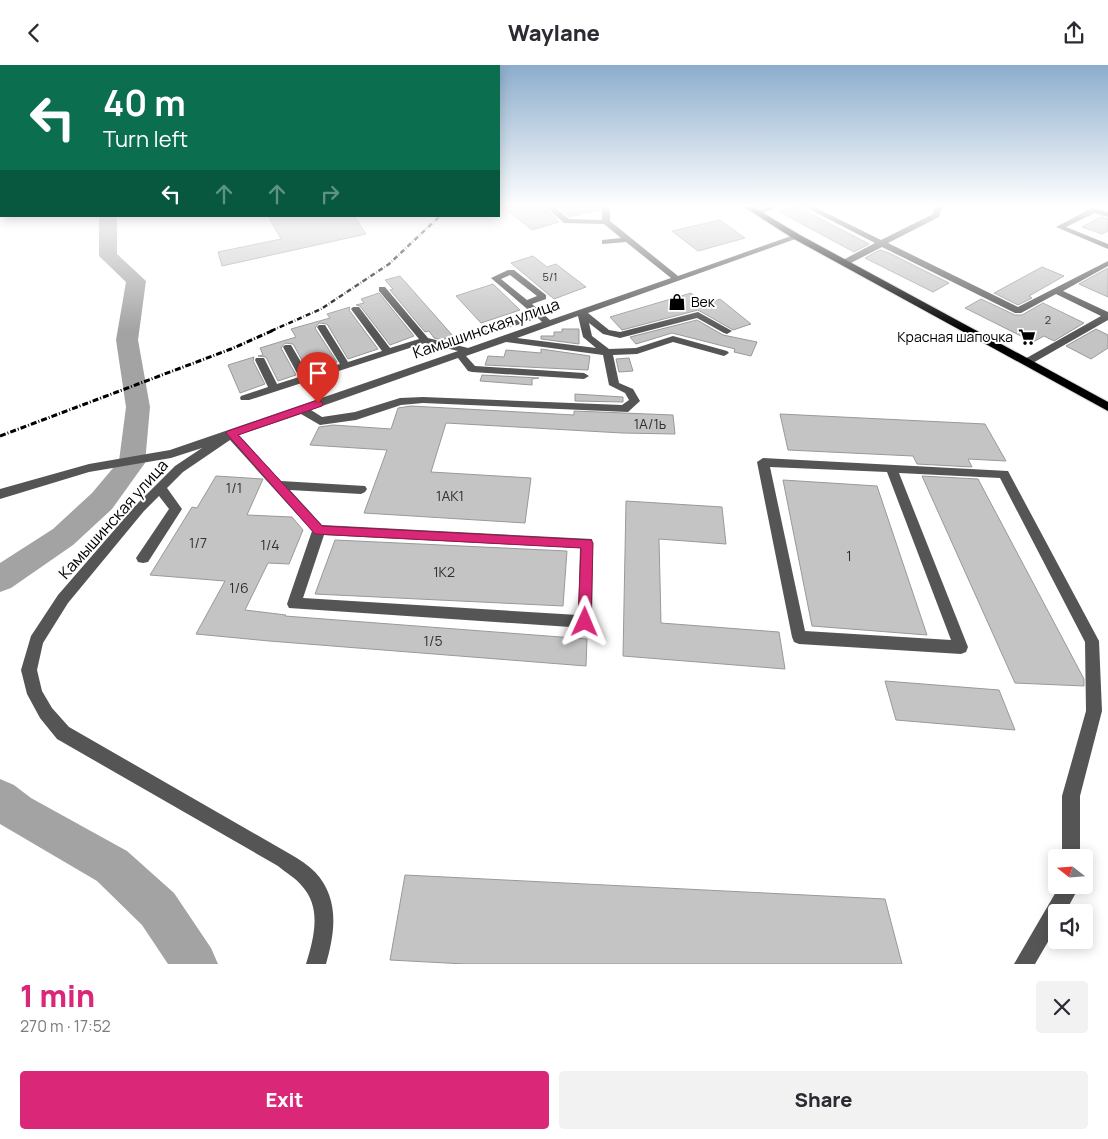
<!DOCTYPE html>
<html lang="en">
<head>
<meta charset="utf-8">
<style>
	body { margin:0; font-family:Manrope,sans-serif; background:#f2f2f3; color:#2b2b33; height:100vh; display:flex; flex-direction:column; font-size:19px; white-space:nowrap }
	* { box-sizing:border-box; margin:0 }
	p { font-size:16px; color:#7c7c81 }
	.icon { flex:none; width:28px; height:28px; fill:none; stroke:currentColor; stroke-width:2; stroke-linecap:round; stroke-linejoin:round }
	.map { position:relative; height:899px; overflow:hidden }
	.sheet { display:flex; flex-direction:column; background:#fff; flex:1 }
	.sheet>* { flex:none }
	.top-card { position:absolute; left:0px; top:0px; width:500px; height:152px; box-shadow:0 2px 12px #0003; background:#0b6e4f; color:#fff; overflow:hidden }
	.needle { width:32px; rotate:287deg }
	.buttons { position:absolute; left:1048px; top:784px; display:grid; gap:10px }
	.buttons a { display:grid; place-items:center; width:45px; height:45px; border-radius:5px; background:#fff; box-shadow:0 2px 12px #0003; font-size:25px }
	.pin { position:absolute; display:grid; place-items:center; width:42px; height:42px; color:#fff; margin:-51px -21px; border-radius:50% 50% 50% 0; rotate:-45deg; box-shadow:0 0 5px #0007 }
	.pin .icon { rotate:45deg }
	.me { position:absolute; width:55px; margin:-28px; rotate:1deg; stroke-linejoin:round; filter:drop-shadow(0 0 4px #0008) }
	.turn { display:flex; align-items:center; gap:18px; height:105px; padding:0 20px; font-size:22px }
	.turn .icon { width:65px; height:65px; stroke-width:2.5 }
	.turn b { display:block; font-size:35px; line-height:42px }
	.lanes { display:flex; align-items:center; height:48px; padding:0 20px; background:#0003; justify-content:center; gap:25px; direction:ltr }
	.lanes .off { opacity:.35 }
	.round { display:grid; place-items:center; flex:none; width:52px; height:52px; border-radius:5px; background:#f2f2f3 }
	.summary { display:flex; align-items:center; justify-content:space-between; height:85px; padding:0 20px }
	h1 { font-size:30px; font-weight:800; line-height:38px; color:#db2777 }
	.action { display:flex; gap:10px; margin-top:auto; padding:10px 20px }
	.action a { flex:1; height:58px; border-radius:5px; background:#db2777; color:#fff; font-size:20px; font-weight:800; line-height:58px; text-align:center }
	.action a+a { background:#f2f2f3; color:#2b2b33 }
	header { display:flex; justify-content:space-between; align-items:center; height:65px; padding:0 20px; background:#fff; font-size:22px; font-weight:800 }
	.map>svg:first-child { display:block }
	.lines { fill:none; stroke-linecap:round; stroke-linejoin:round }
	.river { fill:#a3a3a3; fill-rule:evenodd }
	.building { fill:#c4c4c4; stroke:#999 }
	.major-casing { stroke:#dbdbdb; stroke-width:2 }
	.minor { fill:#555; fill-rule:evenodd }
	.major { fill:#000; fill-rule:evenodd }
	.rail-far1 { stroke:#000; stroke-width:2.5; stroke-dasharray:5 2 0.5 2; stroke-linecap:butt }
	.rail { stroke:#000; stroke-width:3; stroke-dasharray:6 2 1 2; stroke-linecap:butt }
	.route { fill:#db2777; stroke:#8e194d }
	.labels { text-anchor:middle; stroke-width:4; stroke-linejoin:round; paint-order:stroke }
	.far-number-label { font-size:11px; fill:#313131 }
	.far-poi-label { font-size:14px; fill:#000; stroke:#fff; text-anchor:start }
	.number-label { font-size:14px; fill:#313131 }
	.street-label { font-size:16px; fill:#000; stroke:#fff }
</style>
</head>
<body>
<header><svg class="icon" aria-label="back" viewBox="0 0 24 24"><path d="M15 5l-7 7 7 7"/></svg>Waylane<svg class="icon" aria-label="share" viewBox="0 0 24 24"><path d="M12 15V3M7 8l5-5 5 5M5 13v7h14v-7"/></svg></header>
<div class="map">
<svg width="1108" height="899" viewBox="0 0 1108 899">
	<rect width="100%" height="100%" fill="#fff"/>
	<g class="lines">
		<path class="river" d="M99,151H117V189L146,216L138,275L150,342L145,398L112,444L73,480L11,523L0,527V498L53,464L92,428L119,396L126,342L116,275L126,217L99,191Z
			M0,714L14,720L31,733L127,786L174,828L211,883L218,899H168L142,860L97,816L0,759Z"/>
	</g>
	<path class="building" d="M501,140H542L559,157L532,165Z
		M555,140H595L599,145L570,152Z
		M796,141L869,179L854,187L780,147Z
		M268,151H354L366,169L222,201L218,187L281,174Z
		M1101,152L1108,154V166L1102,169L1082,162Z
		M720,155L745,173L698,186L672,166Z
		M880,185L889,188L949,218L933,227L865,193Z
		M533,191L547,202L556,199L586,222L554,234L511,198Z
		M1042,202L1064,211L1029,231L1032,233L1018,240L994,228Z
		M1108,203V232L1079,219Z
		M400,211L453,271L442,275L434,273L429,266L425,267L390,225L393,224L385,215Z
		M493,219L520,245L481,258L456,231Z
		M379,228L414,271L390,280L360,241L356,240L364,238L361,234Z
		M691,228L704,240L720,234L751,259L733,265L698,245L622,265L610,252Z
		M981,234L1015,250H1022L1043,238L1084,258L1054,276L1044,271L1033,277L965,243Z
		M350,242L349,245L378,284L348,294L327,259L319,258L315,263L337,297L308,306L293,279L285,278L281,283L296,310L278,316L266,292L258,291L263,290L260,283L296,272L291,264L330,253L327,249Z
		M697,255L723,270L757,277L751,291L734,287L735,284L672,268L636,279L630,272Z
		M562,264H579V279L541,274V271H554V267H562Z
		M1096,264L1108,270V283L1091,294L1066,281Z
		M541,284L590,291L588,305L485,300L488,291L504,292L506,285L541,288Z
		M254,292L253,296L265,319L240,328L228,300Z
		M629,293L633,306L619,307L616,294Z
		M482,310L539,313L532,314V320L480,316Z
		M575,329L623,332V337L575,336Z
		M411,341L574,350V346L673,350L675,369L622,368L446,358L431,407L531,413L525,458L364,448L387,385L310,380L319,362L333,360L391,364L398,343Z
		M780,349L985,359L1006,396L968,394L972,402L917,399L913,391L788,385Z
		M216,411L263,414L247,450L292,452L303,465L289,499L268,498L245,545L286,550L285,551L587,574L586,601L269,576L196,569L225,516L150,510L192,442L197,443Z
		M922,411L978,414L1084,614V621L1015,618Z
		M783,415L877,421L927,570L812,561Z
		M626,436L722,442L726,479L659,474L661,558L779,567L785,604L623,591Z
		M335,475L567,486L563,541L315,529Z
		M885,616L999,625L1015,665L896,655Z
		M405,810L885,834L902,899H465L390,895Z"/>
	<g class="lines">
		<g class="major-casing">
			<path id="major" d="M741,140H750L800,170L1108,337V346L794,174Z"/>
		</g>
		<path class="minor" d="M544,140H552L569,154L602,155V146L597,140H604L610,146V156L678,211L794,170L801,172L588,248L609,265L620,267L698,247L732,266L727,269L724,268L697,253L620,273L603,269L589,258L592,271L609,284L636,283L673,271L727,286L729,288L724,291L673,277L637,289L613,290L619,318L633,324L640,336L628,347L423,338L401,340L356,355L320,360L301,349L239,370L281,416L365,421L367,424L365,427L361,429L290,425L322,460L592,474L593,478L592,557L590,561L585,563L289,543L287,539L312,466L230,375L183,407L167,423L182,444L148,497L143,498L138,497L136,493L169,444L159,431L144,446L68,538L43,578L37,605L42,626L52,643L69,662L290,789C299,794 308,800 315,807C340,834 335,867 326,899H306C314,873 322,843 302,821C296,813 286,808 278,801L57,674L40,653L27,629L21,605L31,571L58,530L136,440L175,401L202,383L171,393L89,407L0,434V424L89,399L170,385L458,286L425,278L249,335H241L240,333L241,331L268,322L255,295L256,293H264L277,319L299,312L283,282L285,280H291L308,309L340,299L317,262L319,260H325L348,297L382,286L351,244L353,242H359L390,283L419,274L379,226V222H385L428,273L468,283L542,257L538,253L484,271H478L476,269L533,249L491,213L508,205H514L546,230V234L532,239L550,255L671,213L626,177L602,179V175L621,173L604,159L564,158ZM510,210L537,231L527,235L501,214ZM578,251L583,272L596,283L517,273ZM506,277L603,290L609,320L625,328L629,335L622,340L423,332L400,333L355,347L322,352L311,345L458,293L468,306L472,307L584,314L589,311L584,308L475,301L466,291ZM324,470L580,483L578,550L303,533Z
			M770,140H780L759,150L752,148Z
			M801,140H810L881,175L933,149L935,140H943L939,152L888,178L1018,242L1108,196V201L1063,226L1108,247V255L1031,299H1023V295L1101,251L1056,229L1021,248H1015L882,182L847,200H841V196L875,178Z
			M1092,143L1108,147V152L1095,148L1066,162L1108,179V184L1056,162Z
			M763,393L1008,406L1099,576L1102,646L1080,731V792H1062V731L1086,646L1085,577L1000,413L899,408L968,582L966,587L961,589L799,579L794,577L792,572L757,397ZM770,402L887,407L951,575L805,566Z
			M1060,820H1080L1065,848H1056V863L1035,899H1014Z"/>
		<use href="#major" class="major"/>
		<path class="rail-far1" d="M271,266L321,244L389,199L440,151"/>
		<path class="rail" d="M0,371L231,284L274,265"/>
	</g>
	<linearGradient id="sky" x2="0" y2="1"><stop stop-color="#8cadcc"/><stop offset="0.53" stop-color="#fff"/><stop offset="1" stop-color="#fff" stop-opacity="0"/></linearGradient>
	<rect width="1108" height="266" fill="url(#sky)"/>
	<path class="route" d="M318,335L323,338L322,341L238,370L322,461L591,475L593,478L591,557L589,561L585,563L580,561L578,557L581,483L315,469L226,368L228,366Z"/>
	<defs>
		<g id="shop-bare" transform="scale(1.35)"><path d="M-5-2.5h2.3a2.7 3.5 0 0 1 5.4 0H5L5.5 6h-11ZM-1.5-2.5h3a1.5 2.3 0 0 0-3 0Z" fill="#000" stroke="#fff" stroke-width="2.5" paint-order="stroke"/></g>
		<g id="supermarket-bare" transform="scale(1.35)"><path d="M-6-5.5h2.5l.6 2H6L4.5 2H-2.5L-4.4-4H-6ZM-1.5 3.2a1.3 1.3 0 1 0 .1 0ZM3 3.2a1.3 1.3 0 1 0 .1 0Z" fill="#000" stroke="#fff" stroke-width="2.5" paint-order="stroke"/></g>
	</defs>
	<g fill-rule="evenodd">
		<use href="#shop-bare" x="677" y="237"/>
		<use href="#supermarket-bare" x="1027" y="272"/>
	</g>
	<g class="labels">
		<g class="far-number-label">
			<text x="550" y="216">5/1</text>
			<text x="1048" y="259">2</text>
		</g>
		<g class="far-poi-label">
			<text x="691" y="242">Век</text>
			<text x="1013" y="277" text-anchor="end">Красная шапочка</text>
		</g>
		<g class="number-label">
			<text x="650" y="364">1А/1ь</text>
			<text x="234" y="428">1/1</text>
			<text x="450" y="436">1АК1</text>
			<text x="198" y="483">1/7</text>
			<text x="270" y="485">1/4</text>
			<text x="849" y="496">1</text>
			<text x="444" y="512">1К2</text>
			<text x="239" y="528">1/6</text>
			<text x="433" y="581">1/5</text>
		</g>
		<g class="street-label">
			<text transform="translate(486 263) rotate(-19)" y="6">Камышинская улица</text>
			<text transform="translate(113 454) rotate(-48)" y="6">Камышинская улица</text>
		</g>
	</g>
</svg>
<div class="buttons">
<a><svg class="needle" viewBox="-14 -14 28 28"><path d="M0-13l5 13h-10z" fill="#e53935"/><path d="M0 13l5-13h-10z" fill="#7c7c81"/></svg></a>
<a><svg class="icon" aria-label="sound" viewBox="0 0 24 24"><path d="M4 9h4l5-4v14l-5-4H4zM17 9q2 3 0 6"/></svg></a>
</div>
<div class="pin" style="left:318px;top:338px;background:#d93025"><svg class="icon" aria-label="arrive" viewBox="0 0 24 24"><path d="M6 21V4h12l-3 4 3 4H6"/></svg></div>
<svg class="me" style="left:585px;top:557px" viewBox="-20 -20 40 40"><path d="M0-17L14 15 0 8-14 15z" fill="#db2777" stroke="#fff" stroke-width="4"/></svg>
<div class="top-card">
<div class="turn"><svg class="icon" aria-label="left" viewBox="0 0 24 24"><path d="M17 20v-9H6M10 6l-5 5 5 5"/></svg><div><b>40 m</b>Turn left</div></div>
<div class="lanes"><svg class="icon" aria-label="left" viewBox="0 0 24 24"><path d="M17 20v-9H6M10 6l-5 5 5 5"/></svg><svg class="icon off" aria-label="ahead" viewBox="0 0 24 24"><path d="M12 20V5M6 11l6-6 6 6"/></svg><svg class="icon off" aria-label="ahead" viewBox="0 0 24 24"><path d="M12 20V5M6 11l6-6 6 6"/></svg><svg class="icon off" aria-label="right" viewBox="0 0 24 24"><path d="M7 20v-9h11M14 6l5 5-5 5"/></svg></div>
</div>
</div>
<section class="sheet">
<div class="summary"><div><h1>1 min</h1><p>270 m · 17:52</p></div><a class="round"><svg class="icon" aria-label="close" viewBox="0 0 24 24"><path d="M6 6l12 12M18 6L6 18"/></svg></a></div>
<div class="action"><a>Exit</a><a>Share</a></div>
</section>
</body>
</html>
